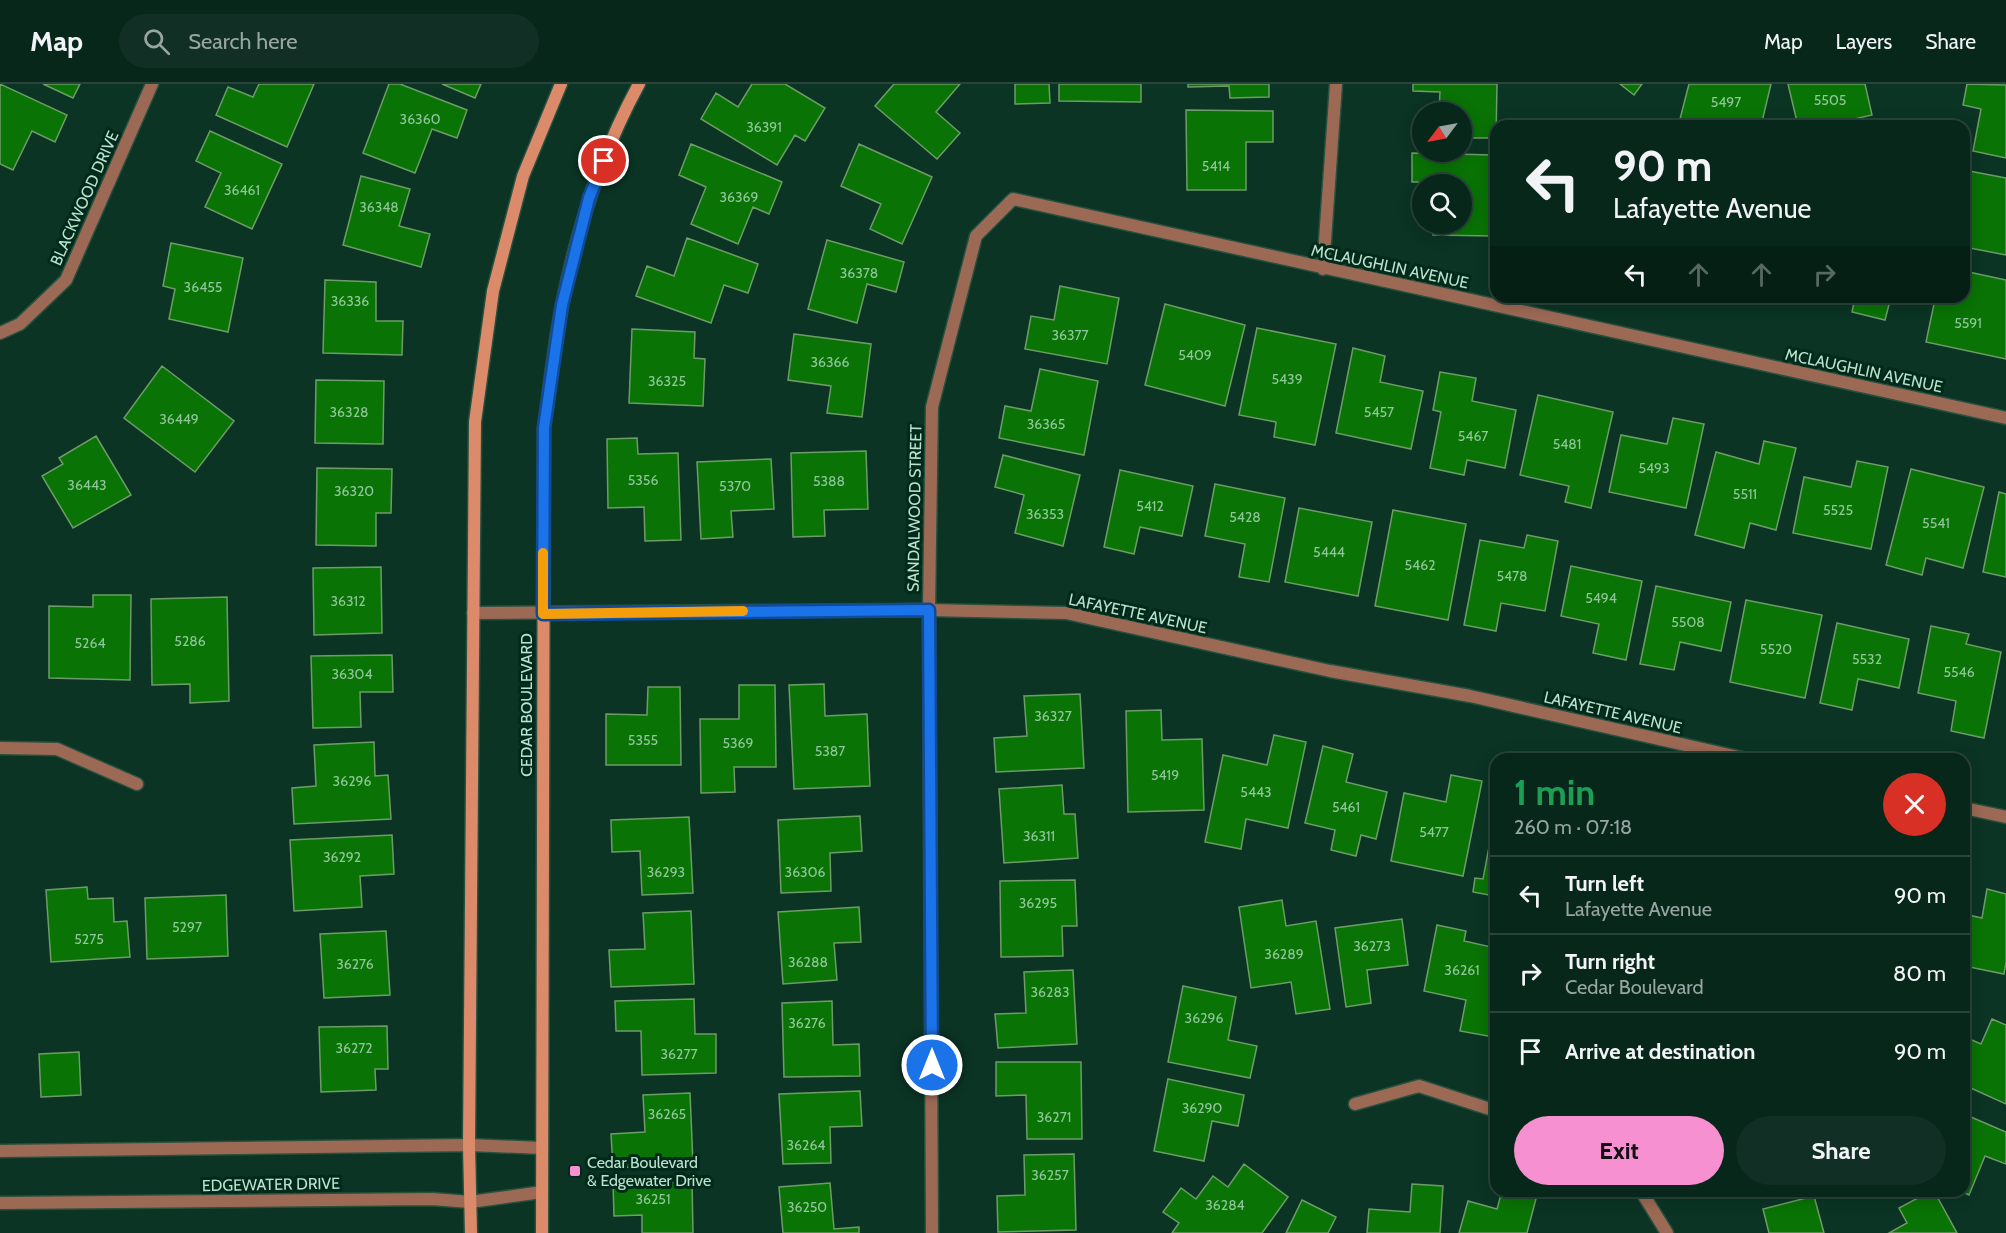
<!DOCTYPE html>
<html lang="en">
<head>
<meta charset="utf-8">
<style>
	body { margin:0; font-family:Cabin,sans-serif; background:#112f24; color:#f1f3f6; height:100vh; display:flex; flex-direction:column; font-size:22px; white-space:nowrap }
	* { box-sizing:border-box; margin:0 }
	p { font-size:20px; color:#98a5a3 }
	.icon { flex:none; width:33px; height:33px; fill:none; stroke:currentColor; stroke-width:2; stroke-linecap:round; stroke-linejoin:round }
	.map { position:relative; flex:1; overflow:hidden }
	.details { position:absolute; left:1490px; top:669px; width:480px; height:444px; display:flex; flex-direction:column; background:#08271b; border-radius:18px; box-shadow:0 3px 15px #0003,0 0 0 2px #29443a }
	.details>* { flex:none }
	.top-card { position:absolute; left:1490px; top:36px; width:480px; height:183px; border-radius:18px; box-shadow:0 3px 15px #0003,0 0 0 2px #29443a; background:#08271b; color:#f1f3f6; overflow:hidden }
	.needle { width:39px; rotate:238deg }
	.tools { position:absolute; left:1412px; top:18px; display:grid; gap:12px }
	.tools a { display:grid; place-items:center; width:60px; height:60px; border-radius:50%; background:#08271b; box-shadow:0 3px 15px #0003,0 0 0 2px #29443a; font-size:30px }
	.pin { position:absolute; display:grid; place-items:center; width:51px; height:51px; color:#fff; margin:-26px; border:3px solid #fff; border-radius:50%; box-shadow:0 2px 6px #0007 }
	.me { position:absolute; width:66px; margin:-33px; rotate:0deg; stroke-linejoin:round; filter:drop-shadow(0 0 4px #0008) }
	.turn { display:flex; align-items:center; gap:21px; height:126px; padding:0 24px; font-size:27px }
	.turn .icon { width:78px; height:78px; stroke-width:2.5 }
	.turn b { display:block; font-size:42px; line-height:51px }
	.lanes { display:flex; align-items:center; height:57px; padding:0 24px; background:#0003; justify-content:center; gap:30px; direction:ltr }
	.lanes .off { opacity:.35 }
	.round { display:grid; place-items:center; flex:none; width:63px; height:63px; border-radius:32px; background:#112f24 }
	.overview { display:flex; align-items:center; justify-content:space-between; height:102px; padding:0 24px }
	h1 { font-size:36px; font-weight:800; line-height:45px; color:#1e9e55 }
	.primary-button { display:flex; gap:12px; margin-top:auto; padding:12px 24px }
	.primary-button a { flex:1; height:69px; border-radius:36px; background:#f690d0; color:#111; font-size:24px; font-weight:800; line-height:69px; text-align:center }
	.primary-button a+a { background:#112f24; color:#f1f3f6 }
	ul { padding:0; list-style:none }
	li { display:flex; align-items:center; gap:18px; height:78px; padding:0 24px; border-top:2px solid #29443a }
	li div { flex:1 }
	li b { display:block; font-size:22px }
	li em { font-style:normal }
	header { display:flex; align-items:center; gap:36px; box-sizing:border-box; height:84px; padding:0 30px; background:#08271b; border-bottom:2px solid #29443a }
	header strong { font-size:28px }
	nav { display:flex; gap:33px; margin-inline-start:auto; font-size:21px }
	.search { width:420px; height:54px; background:#112f24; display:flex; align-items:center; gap:15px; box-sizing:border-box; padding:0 21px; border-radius:33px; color:#98a5a3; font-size:22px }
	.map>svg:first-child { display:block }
	.building { fill:#097305; stroke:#6d9c68; stroke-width:1.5 }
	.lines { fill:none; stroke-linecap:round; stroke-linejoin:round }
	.minor-casing { stroke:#28503f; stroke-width:15 }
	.tertiary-casing { stroke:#28503f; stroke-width:15 }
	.secondary-casing { stroke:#28503f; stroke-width:15 }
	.minor { stroke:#9c6955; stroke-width:12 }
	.tertiary { stroke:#9c6955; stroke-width:12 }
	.secondary { stroke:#db8b6a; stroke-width:12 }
	.route-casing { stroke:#114b97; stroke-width:15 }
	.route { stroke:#1a73e8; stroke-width:10 }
	.slow { stroke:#f59e0b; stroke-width:10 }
	.poi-dot { fill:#f690d0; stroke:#002a1a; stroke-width:2 }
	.labels { text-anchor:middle; stroke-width:6; stroke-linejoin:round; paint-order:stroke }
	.number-label { font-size:14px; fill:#91c69c }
	.street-label { font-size:16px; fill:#bee2cf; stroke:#002a1a }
	.poi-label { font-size:16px; fill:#bee2cf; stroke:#002a1a; text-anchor:start }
</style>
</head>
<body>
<header>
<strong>Map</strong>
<div class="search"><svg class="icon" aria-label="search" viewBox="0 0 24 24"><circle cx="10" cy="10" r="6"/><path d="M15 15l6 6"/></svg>Search here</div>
<nav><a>Map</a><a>Layers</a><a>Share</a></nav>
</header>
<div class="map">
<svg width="2006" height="1149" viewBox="0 0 2006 1149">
	<rect width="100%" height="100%" fill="#0b3424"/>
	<path class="building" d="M0,0L67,31L55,58L32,47L13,86L0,80Z
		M43,0H80L73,14Z
		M259,0H314L287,63L216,31L228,3L253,13Z
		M389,0H400L467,26L457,54L432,45L415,89L363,69Z
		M442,0H481L475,14Z
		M752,0H785L825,24L805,57L795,51L777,81L701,35L716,9L738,23Z
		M894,0H960L936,28L960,49L937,75L875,22Z
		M1015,0H1049L1050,19L1015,20Z
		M1059,0H1141V18L1059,17Z
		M1188,0H1269V13L1230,14L1229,2L1188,3Z
		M1413,0H1497L1496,54H1461V28H1439L1440,8L1413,7Z
		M1620,0H1642L1634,11Z
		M1689,0H1771L1761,42H1707L1680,35Z
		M1788,0H1865L1872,31L1824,42H1798Z
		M1967,0L2006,1V74L1973,67L1981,25L1963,21Z
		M1186,26L1273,27V58H1246V106H1187Z
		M210,47L282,80L252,145L205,123L221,89L196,77Z
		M691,60L782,98L769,130L753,123L738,160L691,140L706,103L679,91Z
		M859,60L932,93L902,160L870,145L881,120L841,102Z
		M1412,69L1493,71L1492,152L1433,151V140H1461V100H1434V98H1412Z
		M1964,86L2006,94V171L1964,163Z
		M361,92L410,105L399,142L430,150L421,183L343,161Z
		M687,154L758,180L748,209L724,201L711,239L636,212L647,182L674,192Z
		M827,156L904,178L896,208L867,200L857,239L808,225Z
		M171,159L243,174L228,248L169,235L175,205L163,202Z
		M1964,187L2006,196V275L1926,258L1934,220L1919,217L1920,213H1964Z
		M325,196L376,198V237H403L402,271L323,269Z
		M1060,202L1119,214L1107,280L1025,265L1031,232L1054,236Z
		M1855,213H1891L1885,236L1852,228Z
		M1165,220L1245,241L1225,322L1145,301Z
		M1257,244L1336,260L1315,361L1274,353L1276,338L1239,331Z
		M632,245L695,248L694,274L705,275L703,322L629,319Z
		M794,250L871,260L862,333L827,329L831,302L788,296Z
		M1353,264L1385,272L1380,298L1423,307L1411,365L1336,349Z
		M162,282L234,337L195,388L124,334Z
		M1040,285L1098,297L1084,371L999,354L1005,322L1031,327Z
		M1440,288L1476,294L1472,317L1516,326L1505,384L1467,376L1464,391L1430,384L1441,328L1433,326Z
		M316,296L384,297L383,360L315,359Z
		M1538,311L1613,328L1591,424L1565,418L1569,402L1520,391Z
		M1673,334L1704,340L1686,424L1609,408L1621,351L1667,360Z
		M96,352L131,411L73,444L42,392L63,380L59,374Z
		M637,354L638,370L678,369L681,456L645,457L644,423L608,424L607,355Z
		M1764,357L1796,364L1776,446L1750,439L1744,464L1695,451L1716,368L1759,380Z
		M866,367L868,425L824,426L825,452L793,453L791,369Z
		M1003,371L1080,391L1063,462L1015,449L1024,411L995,403Z
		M771,375L774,425L731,427L733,453L701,455L697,378Z
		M1857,377L1888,383L1871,465L1793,449L1804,393L1851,403Z
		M317,384L392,385L391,429H376V462L316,461Z
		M1911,385L1984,403L1963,484L1926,474L1922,491L1886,481Z
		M1120,386L1193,402L1182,452L1140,443L1134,470L1104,463Z
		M1215,400L1285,414L1269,498L1239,493L1245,460L1205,452Z
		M1999,408L2006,410V493L1983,488Z
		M1299,424L1372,438L1358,512L1285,498Z
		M1393,426L1466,440L1448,536L1375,522Z
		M1527,451L1558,457L1545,527L1501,519L1496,547L1464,541L1480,456L1524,464Z
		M1571,482L1642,497L1626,576L1593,569L1599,540L1561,532Z
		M381,483L382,549L314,551L313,484Z
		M1656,502L1731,518L1721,567L1680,558L1674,586L1640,580Z
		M93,511H131L130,596L49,594V522L93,523Z
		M227,513L229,617L190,619V600L152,601L151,515Z
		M1746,516L1822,531L1805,614L1730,598Z
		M1837,539L1909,555L1899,604L1858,595L1852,626L1820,619Z
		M1931,542L1969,550L1966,560L2001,568L1984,654L1951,647L1956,617L1918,609Z
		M392,571L393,608H360L361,643L313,644L311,572Z
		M824,600L825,632L867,630L870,702L794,705L789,601Z
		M739,601H775L776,683H734L735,708L701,709L700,635H739Z
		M648,603H680L681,681H606V630L647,631Z
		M1080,610L1084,684L996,688L994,654L1027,652L1024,612Z
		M1161,626L1162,656L1202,655L1204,726L1128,728L1126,627Z
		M1274,651L1306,658L1288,744L1246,735L1241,765L1205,758L1223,671L1267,681Z
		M374,658L375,692L388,691L391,735L294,740L292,704L316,702L314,661Z
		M1323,662L1353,670L1346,698L1387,708L1376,755L1361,751L1356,772L1331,766L1335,746L1305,739Z
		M1451,691L1482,697L1463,792L1391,777L1404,709L1446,718Z
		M1062,701L1064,730H1075L1078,774L1004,779L999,705Z
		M1496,726V804L1494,812L1473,808L1475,794L1483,795Z
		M860,732L862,767L830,769L831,807L781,809L778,736Z
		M689,733L693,809L642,811L640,767L612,768L611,736Z
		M392,751L394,790L360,792L362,823L294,827L290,756Z
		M1075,796L1077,842H1062L1063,872L1001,873L1000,797Z
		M87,803L88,815L113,814L114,838L127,837L130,873L51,878L46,806Z
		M1987,805L2006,810V878L2004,890L1964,882V830L1982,834Z
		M226,811L228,872L147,875L145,814Z
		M1282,816L1286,842L1316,837L1330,925L1296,930L1291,898L1251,904L1239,823Z
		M859,823L861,858L834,859L837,896L783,900L778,828Z
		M691,827L694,900L611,903L609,866L645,865L643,829Z
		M1402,835L1408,881L1367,886L1371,919L1346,923L1335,844Z
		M1437,841L1466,847L1464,857L1496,864V939L1493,953L1460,947L1466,916L1424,907Z
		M386,847L390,911L324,914L320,850Z
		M1073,886L1077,960L998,964L995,930L1026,929L1024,888Z
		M1183,902L1236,913L1228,956L1257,962L1250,994L1168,978Z
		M694,915L695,950H716V989L642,991L641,947H616L615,917Z
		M832,917L833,961L859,960L860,992L784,993L782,919Z
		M1992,935L2006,941V1020L1964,1001V957L1965,953L1981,960Z
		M387,942L388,985H375L376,1006L321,1008L319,943Z
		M79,968L81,1011L41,1013L39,970Z
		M996,978H1081L1082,1055H1027L1026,1011L996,1012Z
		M1168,995L1244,1011L1238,1042L1212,1037L1204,1077L1154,1067Z
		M860,1007L862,1042L830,1043L831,1079L783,1080L779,1010Z
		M690,1009L693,1080L613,1084L611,1050L645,1048L643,1011Z
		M1964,1030L2006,1048V1080L1985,1072L1969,1111L1960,1107H1964Z
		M1074,1070L1076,1146L998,1148L997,1112L1025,1111L1024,1071Z
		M1244,1080L1288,1113L1262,1149H1172L1179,1139L1163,1128L1181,1104L1196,1115L1213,1092L1228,1103Z
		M692,1097L693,1149H642V1131L614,1132L613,1100Z
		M830,1099L834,1145L859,1143V1149H783L779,1103Z
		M1412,1100L1443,1102L1440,1149H1367L1369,1125L1410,1128Z
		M1502,1107H1538L1527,1149H1459L1468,1117L1497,1125Z
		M1931,1107H1934L1957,1149H1889L1907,1139L1899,1124Z
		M1814,1112L1824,1149H1769L1763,1125Z
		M1302,1116L1336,1133L1328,1149H1286Z"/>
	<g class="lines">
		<g class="minor-casing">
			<path id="minor" d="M1323,185L1336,0
				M0,249L20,240L66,196L152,0
				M0,664L57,665L137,700
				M1355,1020L1419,1002L1496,1027
				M1641,1107L1667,1149
				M932,1149L929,526L932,323L976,152L1013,115L2006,334"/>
		</g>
		<g class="tertiary-casing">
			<path id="tertiary" d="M473,529L929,526L1066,529L1330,587L1470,612L1747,675
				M1964,724L2006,733
				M0,1067L469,1061L542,1064
				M0,1119L432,1115L470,1118L542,1108"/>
		</g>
		<g class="secondary-casing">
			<path id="secondary" d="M471,1149L469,1061L475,338L493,207L523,92L561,0
				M542,1149L544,344C550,303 554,261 562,221C577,145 602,68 639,0"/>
		</g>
		<use href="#minor" class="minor"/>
		<use href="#tertiary" class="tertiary"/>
		<use href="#secondary" class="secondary"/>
	</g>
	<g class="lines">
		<g class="route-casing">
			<path id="route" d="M604,77L589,114L562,221L544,344L543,530L929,526L932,981"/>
		</g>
		<use href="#route" class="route"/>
		<path class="slow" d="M543,469V530L743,527"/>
	</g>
	<rect class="poi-dot" x="569" y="1081" width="12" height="12" rx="3"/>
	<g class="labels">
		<g class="number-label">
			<text x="1830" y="21">5505</text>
			<text x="1726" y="23">5497</text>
			<text x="420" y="40">36360</text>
			<text x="764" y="48">36391</text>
			<text x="1216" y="87">5414</text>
			<text x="242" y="111">36461</text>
			<text x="739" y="118">36369</text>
			<text x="379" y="128">36348</text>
			<text x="859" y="194">36378</text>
			<text x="203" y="208">36455</text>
			<text x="350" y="222">36336</text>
			<text x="1968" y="244">5591</text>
			<text x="1070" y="256">36377</text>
			<text x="1195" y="276">5409</text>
			<text x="830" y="283">36366</text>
			<text x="1287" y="300">5439</text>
			<text x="667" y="302">36325</text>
			<text x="349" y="333">36328</text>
			<text x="1379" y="333">5457</text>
			<text x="179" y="340">36449</text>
			<text x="1046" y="345">36365</text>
			<text x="1473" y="357">5467</text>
			<text x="1567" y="365">5481</text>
			<text x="1654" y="389">5493</text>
			<text x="643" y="401">5356</text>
			<text x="829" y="402">5388</text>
			<text x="87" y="406">36443</text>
			<text x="735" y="407">5370</text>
			<text x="354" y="412">36320</text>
			<text x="1745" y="415">5511</text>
			<text x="1150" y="427">5412</text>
			<text x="1838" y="431">5525</text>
			<text x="1045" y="435">36353</text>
			<text x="1245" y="438">5428</text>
			<text x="1936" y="444">5541</text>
			<text x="1329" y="473">5444</text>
			<text x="1420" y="486">5462</text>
			<text x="1512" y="497">5478</text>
			<text x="1601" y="519">5494</text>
			<text x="348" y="522">36312</text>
			<text x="1688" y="543">5508</text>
			<text x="190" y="562">5286</text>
			<text x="90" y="564">5264</text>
			<text x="1776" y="570">5520</text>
			<text x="1867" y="580">5532</text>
			<text x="1959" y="593">5546</text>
			<text x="352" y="595">36304</text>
			<text x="1053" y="637">36327</text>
			<text x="643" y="661">5355</text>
			<text x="738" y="664">5369</text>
			<text x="830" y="672">5387</text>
			<text x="1165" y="696">5419</text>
			<text x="352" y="702">36296</text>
			<text x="1256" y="713">5443</text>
			<text x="1346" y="728">5461</text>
			<text x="1434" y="753">5477</text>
			<text x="1039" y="757">36311</text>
			<text x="342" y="778">36292</text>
			<text x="666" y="793">36293</text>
			<text x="805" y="793">36306</text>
			<text x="1038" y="824">36295</text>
			<text x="187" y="848">5297</text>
			<text x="89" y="860">5275</text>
			<text x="1372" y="867">36273</text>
			<text x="1284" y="875">36289</text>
			<text x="808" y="883">36288</text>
			<text x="355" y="885">36276</text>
			<text x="1462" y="891">36261</text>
			<text x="1050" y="913">36283</text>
			<text x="1204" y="939">36296</text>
			<text x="807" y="944">36276</text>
			<text x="354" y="969">36272</text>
			<text x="679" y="975">36277</text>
			<text x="1202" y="1029">36290</text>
			<text x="667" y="1035">36265</text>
			<text x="1054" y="1038">36271</text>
			<text x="806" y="1066">36264</text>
			<text x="1050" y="1096">36257</text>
			<text x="653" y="1120">36251</text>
			<text x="1225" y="1126">36284</text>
			<text x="807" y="1128">36250</text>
		</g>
		<g class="street-label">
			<text transform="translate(84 114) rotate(-66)" y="6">BLACKWOOD DRIVE</text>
			<text transform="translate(1390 182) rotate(12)" y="6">MCLAUGHLIN AVENUE</text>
			<text transform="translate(1864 286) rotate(12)" y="6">MCLAUGHLIN AVENUE</text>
			<text transform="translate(914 424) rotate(-89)" y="6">SANDALWOOD STREET</text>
			<text transform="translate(1138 529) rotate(12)" y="6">LAFAYETTE AVENUE</text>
			<text transform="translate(526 621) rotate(-90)" y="6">CEDAR BOULEVARD</text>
			<text transform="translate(1613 628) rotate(13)" y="6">LAFAYETTE AVENUE</text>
			<text transform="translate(271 1100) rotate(-1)" y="6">EDGEWATER DRIVE</text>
		</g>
		<g class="poi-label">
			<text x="587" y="1084">Cedar Boulevard<tspan x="587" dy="18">&amp; Edgewater Drive</tspan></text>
		</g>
	</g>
</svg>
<div class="tools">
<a><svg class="needle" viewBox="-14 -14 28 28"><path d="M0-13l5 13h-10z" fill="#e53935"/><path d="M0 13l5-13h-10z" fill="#98a5a3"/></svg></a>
<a><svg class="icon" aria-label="search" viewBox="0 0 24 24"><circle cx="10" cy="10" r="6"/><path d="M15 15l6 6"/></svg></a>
</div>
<div class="pin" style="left:604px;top:77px;background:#d93025"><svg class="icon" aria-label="arrive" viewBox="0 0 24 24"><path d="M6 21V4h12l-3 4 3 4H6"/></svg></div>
<svg class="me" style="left:932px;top:981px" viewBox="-20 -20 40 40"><circle r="17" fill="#1a73e8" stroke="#fff" stroke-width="3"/><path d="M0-11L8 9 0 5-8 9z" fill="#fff"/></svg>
<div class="top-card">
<div class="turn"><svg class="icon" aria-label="left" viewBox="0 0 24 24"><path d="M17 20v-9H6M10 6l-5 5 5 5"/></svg><div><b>90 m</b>Lafayette Avenue</div></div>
<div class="lanes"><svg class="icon" aria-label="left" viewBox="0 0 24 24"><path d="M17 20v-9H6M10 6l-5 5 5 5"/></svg><svg class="icon off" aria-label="ahead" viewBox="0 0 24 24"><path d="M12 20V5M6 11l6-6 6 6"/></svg><svg class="icon off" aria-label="ahead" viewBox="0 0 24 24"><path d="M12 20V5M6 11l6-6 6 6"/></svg><svg class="icon off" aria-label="right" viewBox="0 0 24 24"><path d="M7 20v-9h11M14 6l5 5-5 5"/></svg></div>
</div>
<section class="details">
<div class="overview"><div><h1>1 min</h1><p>260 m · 07:18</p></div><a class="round" style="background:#d93025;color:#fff"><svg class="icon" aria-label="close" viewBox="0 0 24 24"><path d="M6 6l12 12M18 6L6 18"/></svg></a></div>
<ul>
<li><svg class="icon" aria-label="left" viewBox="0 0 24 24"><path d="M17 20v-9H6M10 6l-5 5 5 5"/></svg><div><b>Turn left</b><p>Lafayette Avenue</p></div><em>90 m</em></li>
<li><svg class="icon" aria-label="right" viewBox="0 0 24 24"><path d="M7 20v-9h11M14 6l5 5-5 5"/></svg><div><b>Turn right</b><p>Cedar Boulevard</p></div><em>80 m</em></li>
<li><svg class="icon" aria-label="arrive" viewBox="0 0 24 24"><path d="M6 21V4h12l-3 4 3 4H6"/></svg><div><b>Arrive at destination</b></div><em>90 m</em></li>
</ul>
<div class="primary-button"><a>Exit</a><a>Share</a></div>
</section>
</div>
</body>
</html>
